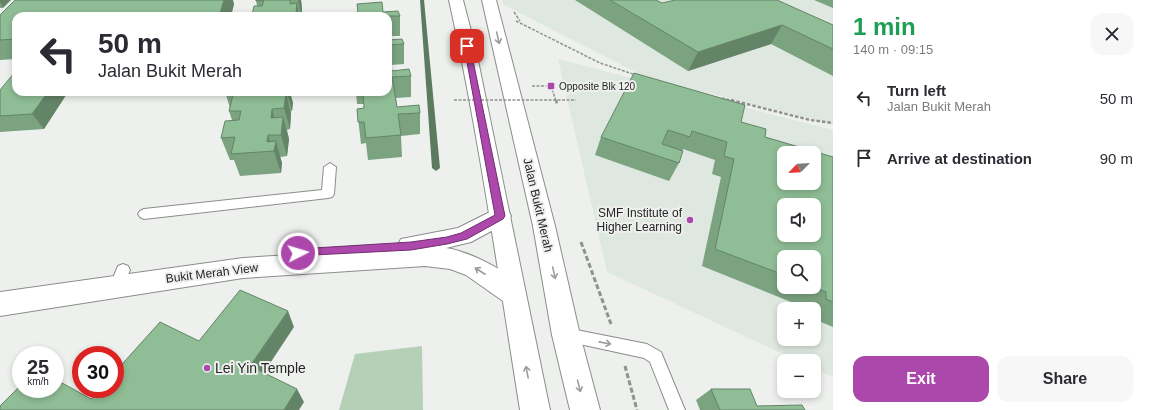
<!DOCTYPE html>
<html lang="en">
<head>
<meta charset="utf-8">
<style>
	body { margin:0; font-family:Arial,sans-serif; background:#f7f7f7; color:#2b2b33; height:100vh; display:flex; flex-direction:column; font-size:15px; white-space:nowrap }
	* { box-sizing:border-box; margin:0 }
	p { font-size:13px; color:#7c7c81 }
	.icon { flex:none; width:22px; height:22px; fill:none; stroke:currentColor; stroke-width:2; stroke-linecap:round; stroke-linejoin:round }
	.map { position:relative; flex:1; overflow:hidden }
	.side { display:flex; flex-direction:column; background:#fff; width:320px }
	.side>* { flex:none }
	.hud { position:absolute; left:12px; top:12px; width:380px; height:84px; border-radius:12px; box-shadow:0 2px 6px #0003; background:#fff; color:#2b2b33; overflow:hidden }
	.needle { width:26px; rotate:246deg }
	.controls { position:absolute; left:777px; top:146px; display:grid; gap:8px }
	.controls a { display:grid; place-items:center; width:44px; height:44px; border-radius:8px; background:#fff; box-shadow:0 2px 6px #0003; font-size:20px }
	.speed { position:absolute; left:12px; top:346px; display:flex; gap:8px; font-size:20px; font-weight:700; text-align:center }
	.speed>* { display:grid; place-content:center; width:52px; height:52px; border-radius:50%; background:#fff; box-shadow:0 2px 6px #0003; line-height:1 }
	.speed small { font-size:10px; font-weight:400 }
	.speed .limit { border:6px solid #d22; background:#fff; color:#111 }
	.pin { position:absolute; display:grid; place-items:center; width:34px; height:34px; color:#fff; margin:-17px; border-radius:8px; box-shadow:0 2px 6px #0006 }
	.me { position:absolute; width:44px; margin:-22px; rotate:85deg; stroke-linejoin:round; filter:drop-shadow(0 0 3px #0008) }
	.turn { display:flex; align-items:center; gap:14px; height:84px; padding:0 20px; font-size:18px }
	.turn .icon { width:52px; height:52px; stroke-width:2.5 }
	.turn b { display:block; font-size:28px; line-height:34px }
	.round { display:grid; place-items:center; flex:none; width:42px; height:42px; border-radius:12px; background:#f7f7f7 }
	.summary { display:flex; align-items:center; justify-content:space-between; height:68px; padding:0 20px }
	h1 { font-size:24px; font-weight:700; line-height:30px; color:#1e9e55 }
	.button { display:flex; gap:8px; margin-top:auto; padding:8px 20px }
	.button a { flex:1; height:46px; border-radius:12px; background:#ac47ab; color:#fff; font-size:16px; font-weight:700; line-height:46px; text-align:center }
	.button a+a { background:#f7f7f7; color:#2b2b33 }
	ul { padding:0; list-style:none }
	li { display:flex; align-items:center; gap:12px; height:60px; padding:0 20px }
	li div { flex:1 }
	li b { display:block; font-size:15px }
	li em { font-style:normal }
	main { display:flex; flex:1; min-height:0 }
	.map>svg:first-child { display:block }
	.built { fill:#dfe8e0; fill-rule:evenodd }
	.green { fill:#b4d0b7 }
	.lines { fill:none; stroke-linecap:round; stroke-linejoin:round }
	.stream { fill:#5b7a5f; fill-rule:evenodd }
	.service-casing { stroke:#8b8d8b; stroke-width:2 }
	.minor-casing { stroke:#8b8d8b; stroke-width:2 }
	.primary-casing { stroke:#8b8d8b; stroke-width:2 }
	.path-far2 { stroke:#909290; stroke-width:1.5; stroke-dasharray:3 1.5; stroke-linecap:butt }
	.path-far1 { stroke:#909290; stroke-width:2.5; stroke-dasharray:3.5 2; stroke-linecap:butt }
	.path { stroke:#909290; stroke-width:3; stroke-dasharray:5 2.5; stroke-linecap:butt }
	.service { fill:#fff; fill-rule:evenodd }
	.minor { fill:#fff; fill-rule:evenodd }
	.primary { fill:#fff; fill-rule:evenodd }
	.path-bridge { stroke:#909290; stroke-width:1.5; stroke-dasharray:3 1.5; stroke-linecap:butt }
	.wall { fill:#7ba380; fill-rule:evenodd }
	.shaded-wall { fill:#648468 }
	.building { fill:#8fbd95; stroke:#648468; fill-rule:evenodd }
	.oneway { stroke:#9c9d9c }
	.route { fill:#ac47ab; stroke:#702e6f }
	.poi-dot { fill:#ac47ab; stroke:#eef0ee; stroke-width:1.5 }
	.labels { text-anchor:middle; stroke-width:4; stroke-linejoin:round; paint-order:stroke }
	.far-poi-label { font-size:10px; fill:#242524; stroke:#eef0ee; text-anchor:start }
	.street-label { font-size:12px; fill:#242524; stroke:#eef0ee }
	.poi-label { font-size:12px; fill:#242524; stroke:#eef0ee; text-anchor:end }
	.near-poi-label { font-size:14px; fill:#242524; stroke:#eef0ee; text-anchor:start }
</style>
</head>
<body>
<main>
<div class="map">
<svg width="833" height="410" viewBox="0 0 833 410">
	<rect width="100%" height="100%" fill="#eef0ee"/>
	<path class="built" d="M502,0H833V124L647,78L504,5Z
		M558,59L833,130V377L814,369V361H798L607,272ZM784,153H814V183H784ZM784,205H814V235H784ZM784,257H814V287H784ZM784,309H814V339H784Z"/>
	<path class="green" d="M422,346L423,410H339L355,354Z"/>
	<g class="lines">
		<path class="stream" d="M420,0H424L440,168L436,171L432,168Z"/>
		<g class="service-casing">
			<path id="service" d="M330,163L336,167L334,194L332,197L328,198L144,219L140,217L138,214L140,211L144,209L322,190L324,167Z
				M123,264L128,266L130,270L122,289L117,291L112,289L110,285L118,266Z
				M566,328L647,344L661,352L685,410H669L650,362L644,358L561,340L558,335L561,330Z"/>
		</g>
		<g class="minor-casing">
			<path id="minor" d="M500,207L508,210L511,216L508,222L471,242L446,248C468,251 515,273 525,293L521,301L512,304L503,301L466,275L450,269L425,266L243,278L0,316V292L243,258L398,248L397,246L401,239L458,228Z"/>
		</g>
		<g class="primary-casing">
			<path id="primary" d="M449,0H463L475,46L550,410H520C498,273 479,135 449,0Z
				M482,0H496L555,226L580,335L600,410H570L552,335L533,226Z"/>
		</g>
		<path class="path-far2" d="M514,12L520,21
			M516,21L600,63L636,75
			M532,86H551L556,101
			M722,98L735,101"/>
		<path class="path-far1" d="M556,100L557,104
			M731,100L810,120L833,123"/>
		<path class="path" d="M581,242L611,324
			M625,366L637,410"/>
		<use href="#service" class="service"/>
		<use href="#minor" class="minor"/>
		<use href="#primary" class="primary"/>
		<path class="path-bridge" d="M454,100H576"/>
	</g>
	<path class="wall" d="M0,0L3,8H0Z
		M256,0H301L302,9L301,16H252L257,6Z
		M575,0H656L662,3L833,25V76L771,44L688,71Z
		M814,0H833V8Z
		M234,4L231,16H16V59L0,60V15Z
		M383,12L400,16V36H388V16Z
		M388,40L404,44V64L391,65L392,71L411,76V97L396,98L397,107L420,113V134L401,136L402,157L368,160L366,143L361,144L357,109L364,108V104H357L356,92H388Z
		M0,90L16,92H68L44,129L0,132Z
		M226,92H294V96H291L293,103L292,111H291V114L290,129L287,130L289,139L287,156L280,157L282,163L281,173L240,176L234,160H230L221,138L232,120L229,111L230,108L226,95Z
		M741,122L765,137L833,157V327L814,319V309H806V308L702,266L721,177L712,174L715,160L683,149L679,163L669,181L595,155L601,137ZM784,257L814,287H784Z
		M711,389L757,406L805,410H700L696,400Z"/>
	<path class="shaded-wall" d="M0,0H11L3,8L0,2Z
		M224,0H233L234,4L231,16H219Z
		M298,0H301L302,9L301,16Z
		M297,3L299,16H297L296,13Z
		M782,25L771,44L688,71L698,52Z
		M48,92H68L44,129L32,114Z
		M287,92H290L293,103L292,111Z
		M286,93L291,114L290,129L284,108Z
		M272,109L278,130L271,118Z
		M283,117L289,139L287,156L281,135Z
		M268,135L273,151L267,142Z
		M276,141L282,163L281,173L274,151Z
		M288,311L294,327L259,380L250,366Z
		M297,389L304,402L299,410H284Z"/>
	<path class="building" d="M15,0H224L219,16H16V39L0,40V15Z
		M256,0H290V4L297,3L296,13H288V15L296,14V16H259V15H252L254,6H262L264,0L256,1Z
		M610,0H656L662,3L675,0H777L833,25V49L782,25L698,52Z
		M382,2L383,12L398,11L400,16H352V13H358L357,4Z
		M402,39L404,44L388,45V40Z
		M388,47L392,71L409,69L411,76L392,77L397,107L419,105L420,113L398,114L401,135L366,138L364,122H358L357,109L364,108L363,92H388Z
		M15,72H16V92H48L32,114L0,116V90Z
		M634,73L745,105L741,122L766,129L765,137L833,157V302L826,299V292L814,287V257H784V275L715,249L734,159L724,156L727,142L692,131L690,137L668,130L662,144L683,151L679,163L601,137ZM784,153H814V183H784ZM784,205H814V235H784Z
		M226,92H275V94L286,93L284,108L272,109L271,118L283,117L281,135H268L267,142L276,141L274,151L231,154L235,137L221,138L225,121L239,120L241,111H229L233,95H226Z
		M240,290L288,311L250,366L297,389L284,410H0V406L21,385V389H55V379L91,399L100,389H115V372L160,322L199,341Z
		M711,389H750L757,406L802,405L805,410H720Z"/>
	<defs><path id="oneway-shaft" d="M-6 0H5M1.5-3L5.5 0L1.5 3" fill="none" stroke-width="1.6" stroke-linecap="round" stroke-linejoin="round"/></defs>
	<g class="oneway">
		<use href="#oneway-shaft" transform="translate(498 38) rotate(77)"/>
		<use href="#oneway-shaft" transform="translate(480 271) rotate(-147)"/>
		<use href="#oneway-shaft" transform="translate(554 273) rotate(78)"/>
		<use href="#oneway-shaft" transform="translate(605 343) rotate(11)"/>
		<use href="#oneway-shaft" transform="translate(527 372) rotate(-101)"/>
		<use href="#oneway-shaft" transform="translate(579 386) rotate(76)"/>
	</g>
	<path class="route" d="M467,44L470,46L505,216L503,219L467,239L447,244L411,250L294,256L293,253L294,250L298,249L411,242L447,237L461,233L495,215L464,46Z"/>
	<g class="poi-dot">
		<rect x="547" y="82" width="8" height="8" rx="2"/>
		<circle cx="690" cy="220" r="4"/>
		<circle cx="207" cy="368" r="4"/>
	</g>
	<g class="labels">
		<g class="far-poi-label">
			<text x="559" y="90">Opposite Blk 120</text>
		</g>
		<g class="street-label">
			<text transform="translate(538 205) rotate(77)" y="4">Jalan Bukit Merah</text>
			<text transform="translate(212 273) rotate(-7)" y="4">Bukit Merah View</text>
		</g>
		<g class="poi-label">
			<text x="682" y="217">SMF Institute of<tspan x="682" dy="14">Higher Learning</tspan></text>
		</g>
		<g class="near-poi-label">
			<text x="215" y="373">Lei Yin Temple</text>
		</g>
	</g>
</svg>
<div class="controls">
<a><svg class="needle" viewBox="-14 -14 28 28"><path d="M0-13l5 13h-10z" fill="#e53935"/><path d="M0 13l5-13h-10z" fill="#7c7c81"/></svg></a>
<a><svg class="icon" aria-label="sound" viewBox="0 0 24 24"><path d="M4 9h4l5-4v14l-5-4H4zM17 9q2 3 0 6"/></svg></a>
<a><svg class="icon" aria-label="search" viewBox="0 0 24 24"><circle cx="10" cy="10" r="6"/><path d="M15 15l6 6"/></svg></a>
<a>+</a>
<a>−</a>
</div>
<div class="speed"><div>25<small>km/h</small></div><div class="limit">30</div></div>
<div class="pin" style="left:467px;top:46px;background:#d93025"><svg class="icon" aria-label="arrive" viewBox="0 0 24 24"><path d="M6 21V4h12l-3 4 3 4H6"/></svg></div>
<svg class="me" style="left:298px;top:253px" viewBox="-20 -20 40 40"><circle r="17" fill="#ac47ab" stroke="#fff" stroke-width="3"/><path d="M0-11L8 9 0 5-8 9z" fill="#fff"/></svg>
<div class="hud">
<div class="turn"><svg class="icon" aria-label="left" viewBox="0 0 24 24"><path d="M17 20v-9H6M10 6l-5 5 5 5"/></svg><div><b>50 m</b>Jalan Bukit Merah</div></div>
</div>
</div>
<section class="side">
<div class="summary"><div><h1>1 min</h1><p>140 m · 09:15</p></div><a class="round"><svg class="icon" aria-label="close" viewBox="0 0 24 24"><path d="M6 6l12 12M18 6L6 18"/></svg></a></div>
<ul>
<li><svg class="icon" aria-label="left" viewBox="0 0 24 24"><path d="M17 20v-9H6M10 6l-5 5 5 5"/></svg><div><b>Turn left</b><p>Jalan Bukit Merah</p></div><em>50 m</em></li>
<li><svg class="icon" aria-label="arrive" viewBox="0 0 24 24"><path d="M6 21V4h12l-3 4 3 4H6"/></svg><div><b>Arrive at destination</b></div><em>90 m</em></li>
</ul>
<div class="button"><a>Exit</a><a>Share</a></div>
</section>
</main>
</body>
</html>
